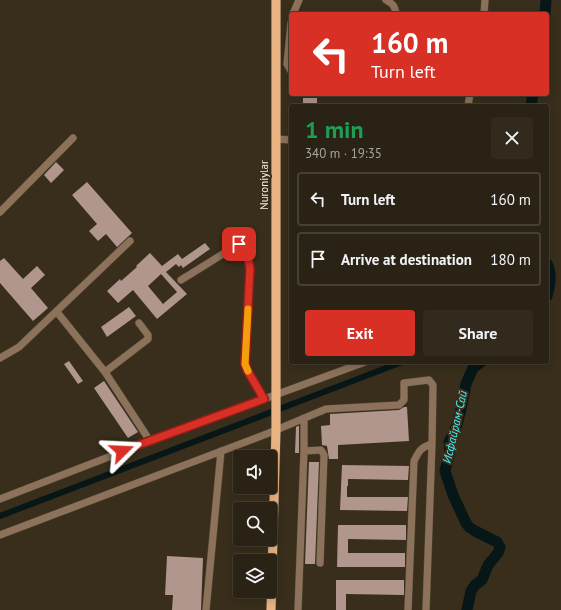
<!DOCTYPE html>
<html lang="en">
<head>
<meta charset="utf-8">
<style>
	body { margin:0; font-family:"PT Sans",sans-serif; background:#322a1d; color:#f1f3f6; height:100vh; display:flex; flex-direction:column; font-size:15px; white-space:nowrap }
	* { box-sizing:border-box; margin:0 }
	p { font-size:13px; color:#a5a4a0 }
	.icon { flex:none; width:22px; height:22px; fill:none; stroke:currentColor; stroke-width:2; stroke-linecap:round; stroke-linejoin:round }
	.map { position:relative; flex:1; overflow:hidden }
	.sheet { position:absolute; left:289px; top:104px; width:260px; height:260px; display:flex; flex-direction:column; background:#2a2214; border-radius:4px; box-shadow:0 2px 10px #0003,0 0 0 1px #463f34 }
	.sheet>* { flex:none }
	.banner { position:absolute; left:289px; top:12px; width:260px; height:84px; border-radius:4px; box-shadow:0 2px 10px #0003,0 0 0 1px #463f34; background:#d93025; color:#fff; overflow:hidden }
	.tools { position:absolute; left:233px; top:450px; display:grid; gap:8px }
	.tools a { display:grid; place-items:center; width:44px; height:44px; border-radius:4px; background:#2a2214; box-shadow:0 2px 10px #0003,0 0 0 1px #463f34; font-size:20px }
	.pin { position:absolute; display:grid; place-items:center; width:34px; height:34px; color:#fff; margin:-17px; border-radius:8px; box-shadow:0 2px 6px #0006 }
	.me { position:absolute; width:44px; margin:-22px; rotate:69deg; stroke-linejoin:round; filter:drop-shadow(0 0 3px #0008) }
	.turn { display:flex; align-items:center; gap:14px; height:84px; padding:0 16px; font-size:18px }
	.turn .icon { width:52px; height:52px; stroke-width:2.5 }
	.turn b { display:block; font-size:28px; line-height:34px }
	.round { display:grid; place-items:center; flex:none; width:42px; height:42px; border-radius:4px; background:#322a1d }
	.headline { display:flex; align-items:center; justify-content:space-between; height:68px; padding:0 16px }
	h1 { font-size:24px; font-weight:600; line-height:30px; color:#1e9e55 }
	.cta { display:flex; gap:8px; margin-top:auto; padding:8px 16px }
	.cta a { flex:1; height:46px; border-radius:4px; background:#d93025; color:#fff; font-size:16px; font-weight:600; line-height:46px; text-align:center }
	.cta a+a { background:#322a1d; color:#f1f3f6 }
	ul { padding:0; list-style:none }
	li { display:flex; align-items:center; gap:12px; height:54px; margin:0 8px 6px; padding:0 8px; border:2px solid #463f34; border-radius:4px }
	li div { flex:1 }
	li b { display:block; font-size:15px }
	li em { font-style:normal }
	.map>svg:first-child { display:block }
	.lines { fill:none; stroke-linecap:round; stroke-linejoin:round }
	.canal { stroke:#071617; stroke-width:6 }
	.river { stroke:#071617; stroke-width:11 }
	.building { fill:#b1968d; fill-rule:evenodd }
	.minor-casing { stroke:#534937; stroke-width:8 }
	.major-casing { stroke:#534937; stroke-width:10 }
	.minor { stroke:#8c725b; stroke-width:7 }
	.major { stroke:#eab384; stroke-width:9 }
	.route-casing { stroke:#8d1f18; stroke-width:10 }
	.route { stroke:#d93025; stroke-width:7 }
	.slow { stroke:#f59e0b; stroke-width:7 }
	.labels { text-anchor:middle; stroke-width:4; stroke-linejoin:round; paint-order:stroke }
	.street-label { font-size:11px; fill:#f6f0e4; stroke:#382e1b }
	.water-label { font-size:12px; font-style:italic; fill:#49f3fa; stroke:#382e1b }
</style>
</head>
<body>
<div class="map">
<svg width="561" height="610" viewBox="0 0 561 610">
	<rect width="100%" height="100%" fill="#382e1b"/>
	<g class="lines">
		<path class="canal" d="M0,516L402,362"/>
		<path class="river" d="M545,14L546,0
			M531,106L533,94
			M547,264C552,273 550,286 547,296
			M467,610L471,591L475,585L482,580L488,565L498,553L500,547L497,542L475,531L469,527L466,523L453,495L445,471L450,452L449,442L457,425L462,405L466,384L473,368L481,362"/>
	</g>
	<path class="building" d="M303,98H317V106H303Z
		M56,162L64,170L51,183L44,175Z
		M87,182L132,233L117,247L106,234L98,241L89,231L97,224L72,195Z
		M205,243L210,249L183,268L181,265L179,267L176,264L166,272L187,294L157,319L133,290L118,303L107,291L120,279L121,281L137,267L136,266L150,253L162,266L178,254L182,259ZM161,274L177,292L163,304L148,286Z
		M4,258L23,279L37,266L45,275L31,288L48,308L33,321L0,283V261Z
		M129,307L136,316L107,337L101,327Z
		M69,361L83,381L78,384L64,364Z
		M104,381L138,432L128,438L94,388Z
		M404,407H407L409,441L338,445V459H329L327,446L322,445L321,426L330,425V414L399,410Z
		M298,426H299V453H295L296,427Z
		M309,462H319L315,564H305Z
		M342,465L409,466L408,480L348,479V486H347V497H408L407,511L340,510Z
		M338,525H406V540L348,539V553H405V567H337Z
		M167,556L203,558L201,610H172L173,595H165Z
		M336,580H404V595L346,594V610H336Z"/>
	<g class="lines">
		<g class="minor-casing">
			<path id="minor" d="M386,0C393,4 395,6 396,14
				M293,14L299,0
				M484,14L485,0
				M291,23L287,64L291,71
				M468,106L470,94
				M276,139L291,140
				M0,212L73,138
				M181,280L239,244L243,245L246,251L250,268L245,364L247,370L264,399
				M57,312L105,372L150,441
				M0,358L19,347L130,241
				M105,372L148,339V335L139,323
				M304,451L321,450L324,455L320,563
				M0,499L150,441L365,362
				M0,535L269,433L326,409L399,405L404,400V383L429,380L433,385L432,444L426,610
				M206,610L221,451
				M298,610L304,451V418
				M408,610L414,461C419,451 421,447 432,444"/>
		</g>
		<g class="major-casing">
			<path id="major" d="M271,610L276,430V0"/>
		</g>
		<use href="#minor" class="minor"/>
		<use href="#major" class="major"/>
	</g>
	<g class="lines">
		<g class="route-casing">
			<path id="route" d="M122,451L264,399L247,370L245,364L250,268L246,251L243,246L239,244"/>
		</g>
		<use href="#route" class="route"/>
		<path class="slow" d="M248,309L245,364L248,371"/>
	</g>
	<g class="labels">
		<g class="street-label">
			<text transform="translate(264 185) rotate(-90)" y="4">Nuroniylar</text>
		</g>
		<g class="water-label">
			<text transform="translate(455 427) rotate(-77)" y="4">Исфайрам-Сай</text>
		</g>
	</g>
</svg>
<div class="tools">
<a><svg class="icon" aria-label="sound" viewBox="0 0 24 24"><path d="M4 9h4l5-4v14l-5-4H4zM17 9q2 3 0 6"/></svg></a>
<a><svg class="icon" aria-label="search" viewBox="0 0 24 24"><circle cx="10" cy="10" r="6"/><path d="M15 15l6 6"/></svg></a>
<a><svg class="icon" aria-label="layers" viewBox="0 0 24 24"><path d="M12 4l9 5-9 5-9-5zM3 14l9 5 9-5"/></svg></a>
</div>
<div class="pin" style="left:239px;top:244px;background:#d93025"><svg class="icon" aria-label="arrive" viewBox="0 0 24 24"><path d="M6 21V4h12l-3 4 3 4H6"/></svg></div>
<svg class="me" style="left:122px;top:451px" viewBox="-20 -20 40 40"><path d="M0-17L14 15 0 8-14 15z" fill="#d93025" stroke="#fff" stroke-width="4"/></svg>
<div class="banner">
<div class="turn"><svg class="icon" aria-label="left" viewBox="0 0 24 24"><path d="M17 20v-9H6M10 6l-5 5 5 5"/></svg><div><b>160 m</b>Turn left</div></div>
</div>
<section class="sheet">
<div class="headline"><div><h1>1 min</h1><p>340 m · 19:35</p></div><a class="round"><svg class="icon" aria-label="close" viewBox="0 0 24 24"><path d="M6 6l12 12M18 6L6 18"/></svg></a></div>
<ul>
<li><svg class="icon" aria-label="left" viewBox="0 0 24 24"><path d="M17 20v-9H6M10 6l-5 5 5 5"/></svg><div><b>Turn left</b></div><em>160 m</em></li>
<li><svg class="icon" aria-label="arrive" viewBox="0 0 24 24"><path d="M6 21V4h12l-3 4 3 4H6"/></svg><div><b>Arrive at destination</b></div><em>180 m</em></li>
</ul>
<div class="cta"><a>Exit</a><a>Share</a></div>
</section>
</div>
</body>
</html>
